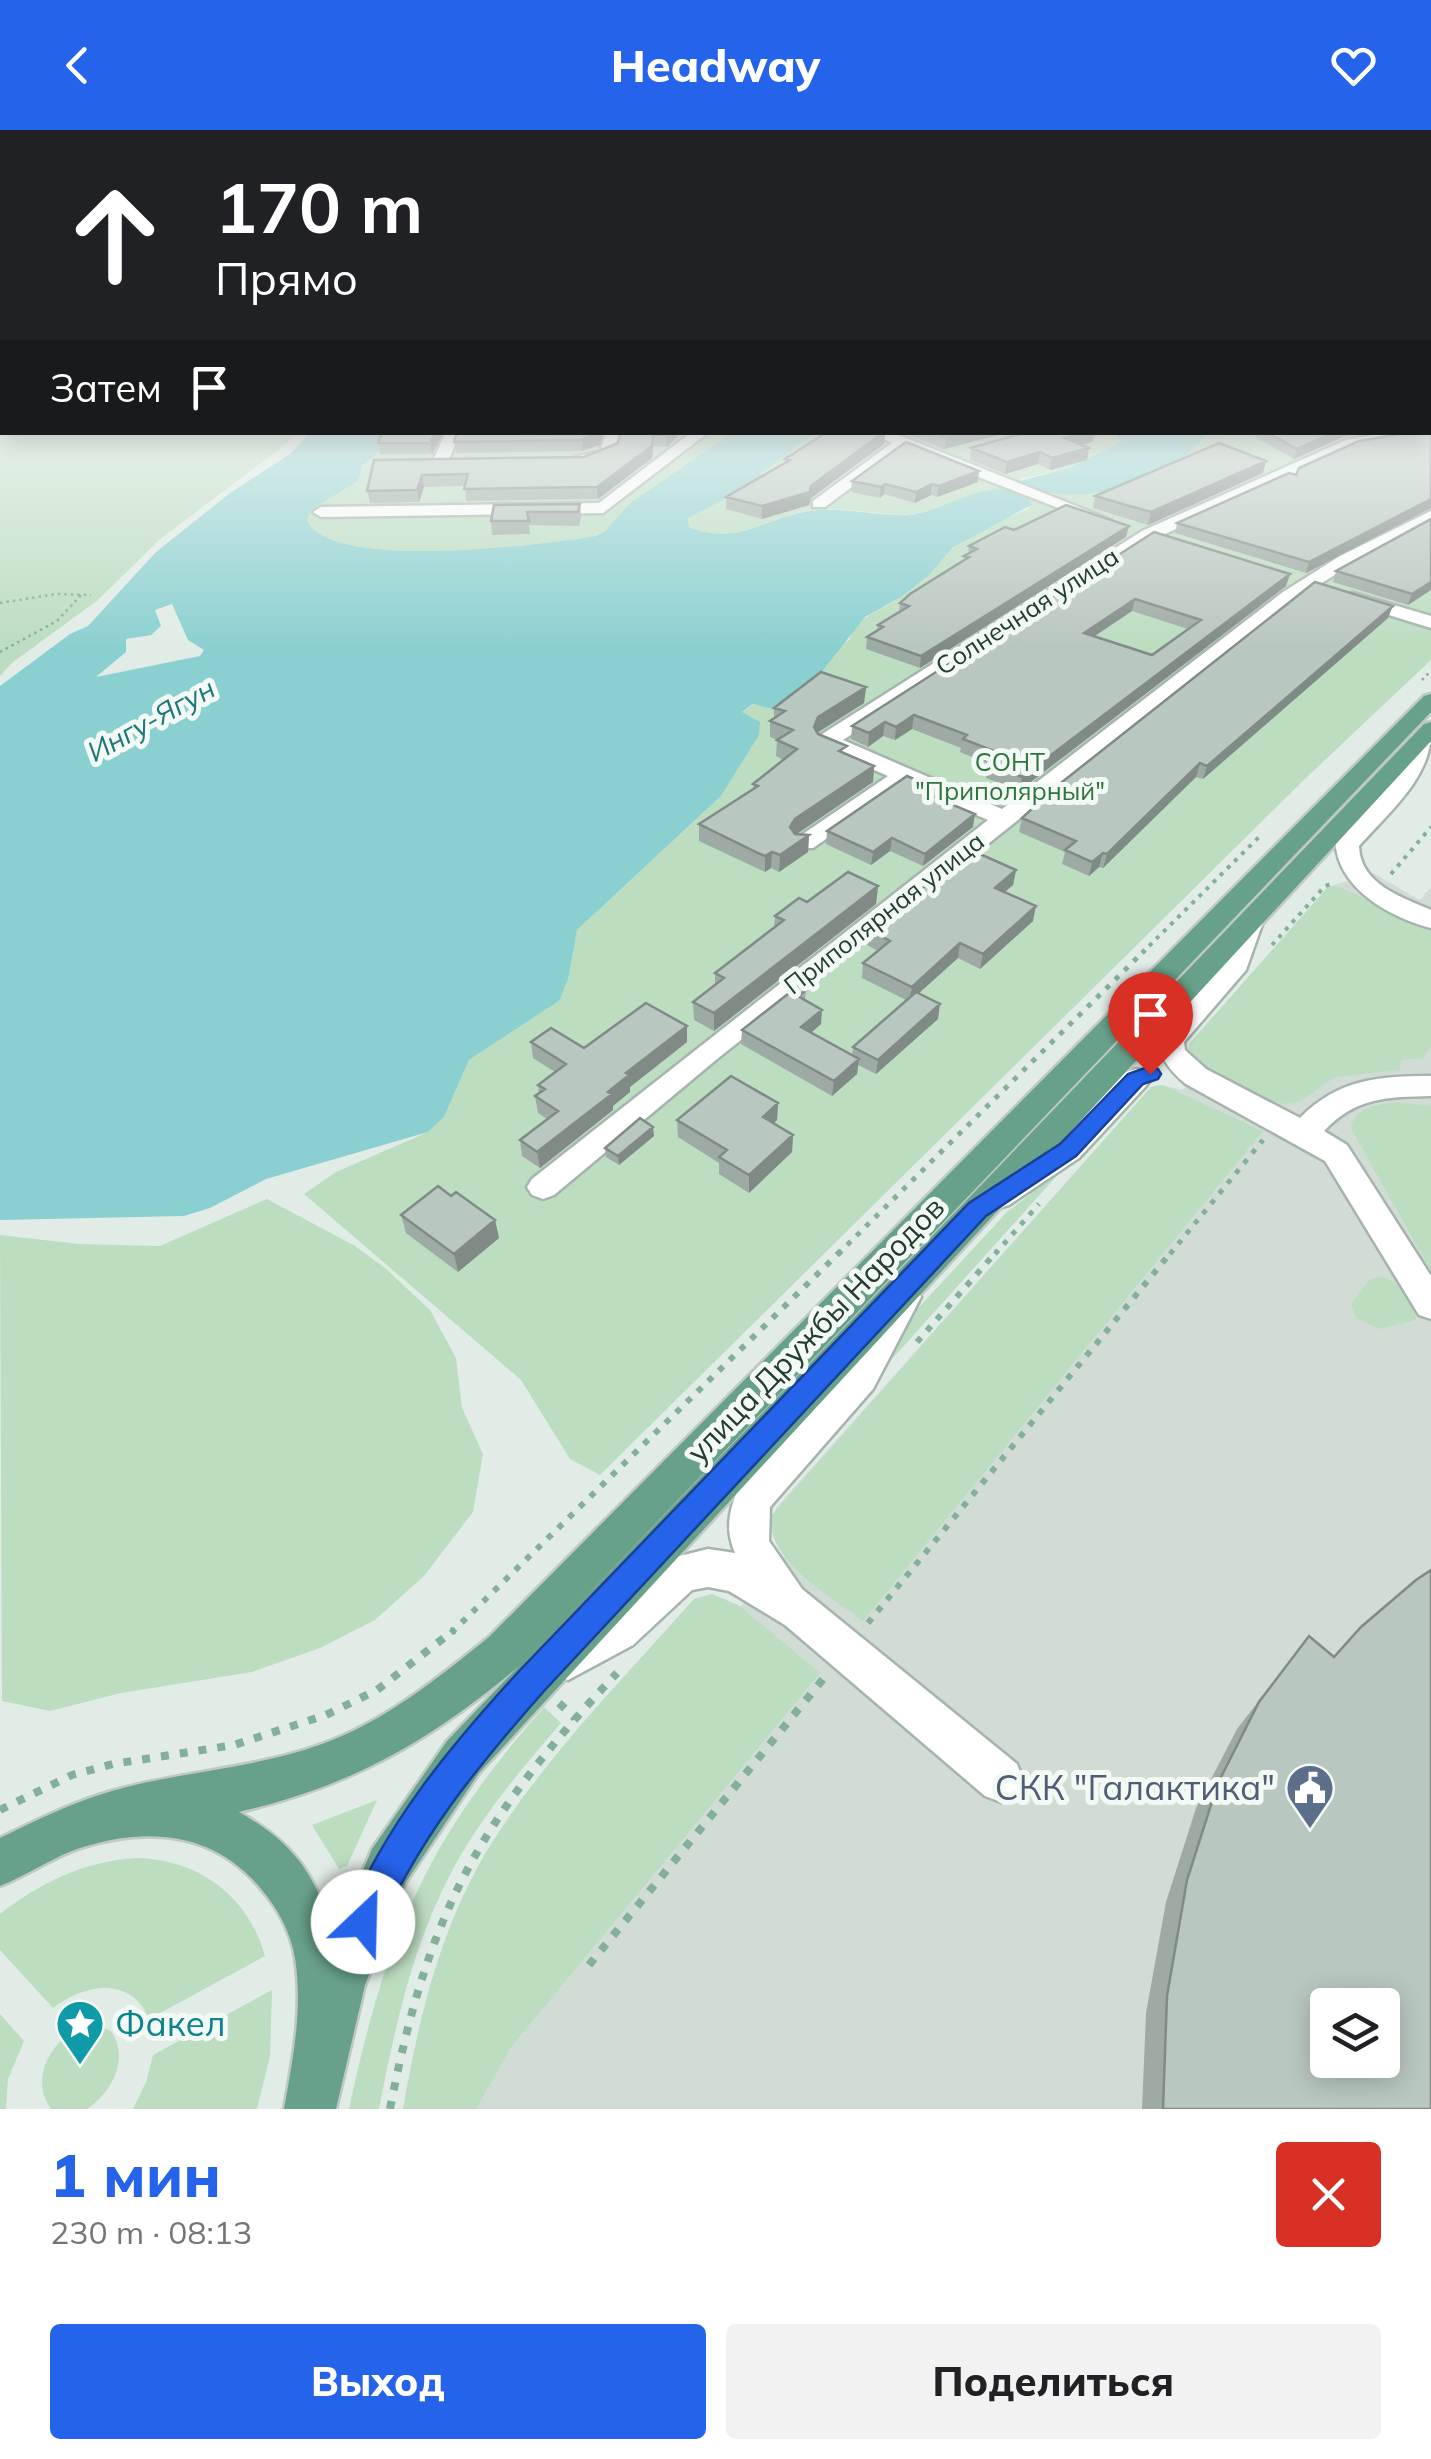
<!DOCTYPE html>
<html lang="ru">
<head>
<meta charset="utf-8">
<style>
	body { margin:0; font-family:Mulish,sans-serif; background:#f2f2f2; color:#202124; height:100vh; display:flex; flex-direction:column; font-size:38px; white-space:nowrap }
	* { box-sizing:border-box; margin:0 }
	p { font-size:32px; color:#757577 }
	.icon { flex:none; width:55px; height:55px; fill:none; stroke:currentColor; stroke-width:2; stroke-linecap:round; stroke-linejoin:round }
	.map { position:relative; height:1979px; overflow:hidden }
	.side { display:flex; flex-direction:column; background:#fff; flex:1 }
	.side>* { flex:none }
	.hud { position:absolute; left:0px; top:0px; width:1432px; height:305px; box-shadow:0 5px 25px #0003; background:#202124; color:#fff; overflow:hidden }
	.fabs { position:absolute; left:1310px; top:1858px; display:grid; gap:20px }
	.fabs a { display:grid; place-items:center; width:90px; height:90px; border-radius:10px; background:#fff; box-shadow:0 5px 25px #0003; font-size:50px }
	.pin { position:absolute; display:grid; place-items:center; width:85px; height:85px; color:#fff; margin:-102px -42px; border-radius:50% 50% 50% 0; rotate:-45deg; box-shadow:0 0 10px #0007 }
	.pin .icon { rotate:45deg }
	.me { position:absolute; width:110px; margin:-55px; rotate:24deg; stroke-linejoin:round; filter:drop-shadow(0 0 8px #0008) }
	.turn { display:flex; align-items:center; gap:35px; height:210px; padding:0 50px; font-size:45px }
	.turn .icon { width:130px; height:130px; stroke-width:2.5 }
	.turn b { display:block; font-size:70px; line-height:85px }
	.then { display:flex; align-items:center; height:95px; padding:0 50px; background:#0003; gap:20px; font-size:38px }
	.round { display:grid; place-items:center; flex:none; width:105px; height:105px; border-radius:10px; background:#f2f2f2 }
	.head { display:flex; align-items:center; justify-content:space-between; height:170px; padding:0 50px }
	h1 { font-size:60px; font-weight:800; line-height:75px; color:#2563eb }
	.primary-button { display:flex; gap:20px; margin-top:auto; padding:20px 50px }
	.primary-button a { flex:1; height:115px; border-radius:10px; background:#2563eb; color:#fff; font-size:40px; font-weight:800; line-height:115px; text-align:center }
	.primary-button a+a { background:#f2f2f2; color:#202124 }
	header { display:flex; justify-content:space-between; align-items:center; height:130px; padding:0 50px; background:#2563eb; color:#fff; font-size:45px; font-weight:800 }
	.map>svg:first-child { display:block }
	.built { fill:#d1dcd5; fill-rule:evenodd }
	.green { fill:#bcddc0 }
	.water { fill:#8bd0d0; fill-rule:evenodd }
	.lines { fill:none; stroke-linecap:round; stroke-linejoin:round }
	.minor-casing { stroke:#a5b4ac; stroke-width:5 }
	.major-casing { stroke:#c1c9c6; stroke-width:5 }
	.path-far4 { stroke:#83af9b; stroke-width:2.5; stroke-dasharray:2.5 4; stroke-linecap:butt }
	.path-far3 { stroke:#83af9b; stroke-width:4; stroke-dasharray:4 6; stroke-linecap:butt }
	.path-far2 { stroke:#83af9b; stroke-width:5; stroke-dasharray:5 8; stroke-linecap:butt }
	.path-far1 { stroke:#83af9b; stroke-width:6; stroke-dasharray:6 9; stroke-linecap:butt }
	.path { stroke:#83af9b; stroke-width:8; stroke-dasharray:8 11; stroke-linecap:butt }
	.minor { fill:#fff; fill-rule:evenodd }
	.major { fill:#68a18a; fill-rule:evenodd }
	.wall { fill:#9eaba4; fill-rule:evenodd }
	.shaded-wall { fill:#818b86 }
	.building { fill:#b8c7bf; stroke:#818b86; stroke-width:2.5; fill-rule:evenodd }
	.route { fill:#2563eb; stroke:#184099; stroke-width:2.5 }
	.labels { text-anchor:middle; stroke-width:10; stroke-linejoin:round; paint-order:stroke }
	.far-street-label { font-size:25px; fill:#223d32; stroke:#f3f9f5 }
	.far-park-label { font-size:25px; fill:#2d743e; stroke:#f3f9f5 }
	.far-water-label { font-size:28px; font-style:italic; fill:#1d7778; stroke:#f3f9f5 }
	.street-label { font-size:30px; fill:#223d32; stroke:#f3f9f5 }
	.near-service-label { font-size:35px; fill:#4e5e75; stroke:#f3f9f5; text-anchor:end }
	.near-culture-label { font-size:35px; fill:#0d838f; stroke:#f3f9f5; text-anchor:start }
</style>
</head>
<body>
<header><svg class="icon" aria-label="back" viewBox="0 0 24 24"><path d="M15 5l-7 7 7 7"/></svg>Headway<svg class="icon" aria-label="heart" viewBox="0 0 24 24"><path d="M12 20l-8-8c-3-5 5-10 8-4 3-6 11-1 8 4z"/></svg></header>
<div class="map">
<svg width="1431" height="1979" viewBox="0 0 1431 1979">
	<rect width="100%" height="100%" fill="#e2ece6"/>
	<path class="built" d="M1373,743L1420,770L1431,757V1979H403L430,1855L446,1808L491,1714L524,1666L570,1608L694,1469L712,1464L741,1476L784,1426L771,1402L776,1378L1151,957L1162,955L1182,960L1204,938L1188,921L1189,914L1328,757ZM1328,1875H1382V1930H1328Z"/>
	<path class="green" d="M0,241L2,302L300,303L159,410L98,470L13,532L0,546Z
		M1431,292V530L1308,646L600,1345L570,1329L521,1250L304,1064L336,1042L428,1002L444,987L469,930L559,871L577,800L721,666L759,604L741,583L849,510C857,484 882,482 902,466C920,451 934,432 953,418C976,400 1004,390 1030,378L995,359C967,367 935,383 906,384C876,385 845,377 814,380C767,385 738,417 689,397L688,388L737,363L814,303H1115L1122,312C1092,334 1057,342 1021,348L1019,354C1079,374 1165,359 1205,306L1430,302Z
		M388,303H732L630,373L605,401L596,406C545,414 332,443 307,390L311,380L358,351L363,336Z
		M1336,756L1431,797V916L1423,928L1401,930L1400,940L1335,947L1301,971L1284,974L1259,968L1220,949L1219,944L1197,932L1188,921L1189,914L1328,757Z
		M1162,955L1263,1001L863,1491C832,1466 764,1431 772,1385L1151,957Z
		M1397,972L1431,976V1141L1351,998C1354,977 1379,974 1397,972Z
		M1063,1039L875,1248L910,1187L1007,1082Z
		M267,1069L355,1116L385,1138L430,1180L456,1228L462,1278L483,1324L473,1382L424,1446L375,1490L320,1518L252,1542L121,1563L50,1581L2,1571L0,1105L79,1114L160,1116Z
		M1383,1147C1401,1153 1415,1171 1416,1190L1379,1199L1356,1188L1351,1174L1370,1149Z
		M712,1464L741,1477L820,1543L511,1917L476,1979H403C419,1886 442,1791 493,1711C549,1623 625,1547 694,1469Z
		M544,1577L561,1593C521,1640 480,1687 451,1743C412,1817 395,1897 379,1979H349C386,1806 426,1711 544,1577Z
		M377,1670L347,1736L339,1739L312,1695Z
		M136,1728C198,1729 248,1765 265,1826L149,1889C131,1845 84,1854 53,1878L0,1820V1784C40,1753 84,1731 136,1728Z
		M272,1860L270,1926L257,1979H133L146,1952L153,1925Z
		M0,1884L24,1911L8,1949L6,1979H0Z
		M95,1894L111,1901C130,1929 112,1962 87,1979H51C26,1945 58,1898 95,1894Z"/>
	<path class="water" d="M1202,302L1205,306C1167,356 1072,381 1016,352L1072,337L1121,312L1115,303Z
		M310,303H388L384,317L363,335L358,351L311,380L307,390C331,443 545,414 596,406L605,401L630,373L732,303H814L737,363L688,388L689,397C741,418 770,382 821,380C854,378 896,391 928,381C958,372 1008,340 1033,374L952,418L929,445L901,467L865,487L816,549L781,581L753,574L742,582L760,592L759,605L721,666L577,800L568,849L559,871L469,930L444,987L428,1002L266,1049L210,1078L184,1086L0,1090V556L70,504L88,496L156,422L230,363L290,324ZM172,474L188,510L204,520L200,526L96,547L126,522V509L151,505L161,496L155,480Z"/>
	<g class="lines">
		<g class="minor-casing">
			<path id="minor" d="M446,302H460L448,332L440,337L432,332Z
				M606,302H620L611,328L574,333V327L600,322Z
				M692,302H709L603,383L321,387L313,382L321,377L599,373Z
				M870,302H891L1111,390L1097,393L904,318L825,377H813V371L892,313Z
				M1391,302L1424,303L1355,317L1154,409L843,610L1002,679L1283,462L1340,426L1431,381V393L1352,434L1295,470L717,929L554,1065L543,1069L532,1065L527,1057L532,1049L988,690L905,654L813,718H797L793,713L797,708L888,646L819,616L816,611L819,606L1142,401L1346,310Z
				M1353,463L1431,486V498L1347,472V464Z
				M1423,600L1431,602C1431,648 1389,682 1359,716C1360,754 1401,767 1431,780V798C1376,784 1311,739 1345,676H1361L1364,681L1400,641L1412,606Z
				M1251,781L1264,789L1246,840L1184,912L1185,920L1206,939L1300,988C1338,949 1379,946 1431,946V966C1387,967 1356,967 1324,1001L1347,1015L1431,1146V1189L1419,1185L1325,1031L1186,954C1148,923 1151,894 1175,854H1195L1198,862L1221,837L1238,789Z
				M1136,939L1146,942L1151,949L1146,956L1079,1028L1009,1075L998,1078L987,1075L982,1066L987,1057L1057,1012L1126,942Z
				M904,1153L916,1157L921,1167L873,1259L770,1377L769,1411L802,1459L1017,1634L1023,1650L1017,1666L1001,1672L985,1666L785,1495L729,1461L708,1457L692,1460L633,1515L568,1550L553,1544L547,1529L553,1514L603,1485L668,1429L708,1419L735,1423C722,1392 733,1371 745,1343L754,1340L847,1237L892,1157Z"/>
		</g>
		<g class="major-casing">
			<path id="major" d="M1431,564V582L551,1503L1424,594L1431,592V611L479,1643L406,1752L365,1855L336,1979H284C293,1928 303,1880 295,1828C291,1803 278,1779 262,1760C216,1703 151,1696 83,1717C54,1726 28,1745 0,1756V1708C37,1690 73,1672 112,1661C181,1641 254,1639 322,1614C384,1592 438,1548 489,1507L1424,566ZM518,1537L447,1611L372,1719L336,1805C312,1743 298,1716 239,1682C351,1656 430,1611 518,1537Z"/>
		</g>
		<path class="path-far4" d="M0,473L56,464L91,465
			M0,522L57,491L81,465
			M1422,550L1431,541"/>
		<path class="path-far3" d="M1391,744L1431,697
			M1272,815L1325,756L1334,753
			M1142,823L1259,707"/>
		<path class="path-far2" d="M838,1124L1145,820
			M995,1124L1039,1074
			M1170,1124L1263,1010"/>
		<path class="path-far1" d="M917,1212L997,1121
			M868,1493L1172,1121
			M451,1503L841,1121"/>
		<path class="path" d="M559,1573L575,1588
			M0,1680L72,1645L113,1634L234,1615L326,1585L377,1560L454,1500
			M589,1835L824,1548
			M390,1979C428,1781 480,1689 617,1543"/>
		<use href="#minor" class="minor"/>
		<use href="#major" class="major"/>
	</g>
	<path class="wall" d="M1430,247L1431,378L1306,443L1175,403L1177,393L1296,345L1430,302Z
		M382,302H444L432,324H380L378,313Z
		M603,302L600,315L582,321L456,323L454,312Z
		M621,302H682L667,317L654,316L652,328L598,369L466,371L465,356L424,357L419,372L370,373L367,361L374,330L584,327L618,313Z
		M885,302L884,314L811,368L809,375L762,389L726,379V367L785,334V329Z
		M902,302H1010L944,319Z
		M1107,302L1094,306L1092,312L1082,315L1089,318L1087,330L1050,340L1038,334L1005,344L970,330L971,318Z
		M1256,302H1367L1345,306L1294,329L1255,307Z
		M1263,343L1148,395L1093,378L1095,366Z
		M852,351L978,352L937,367L931,365L915,373L884,364L880,368L851,362Z
		M580,374L581,387L579,396L529,395L530,404L492,405L491,391L494,375Z
		M1014,400L1126,407L920,538L866,519L867,507L877,501L878,495L899,482L900,473L964,431V426L968,424L969,416Z
		M1154,402L1290,444L1286,456L1019,661L986,648L989,634L960,622L961,618L912,599L895,610L883,606L868,617L851,609L852,596ZM1132,481L1188,499L1152,525L1095,506Z
		M1336,441L1431,460L1408,475L1333,452Z
		M1388,488L1203,649L1196,647L1103,738L1099,737L1089,746L1062,734L1065,722L1019,702L1022,688Z
		M866,557L864,573L818,602L846,624L874,636L873,652L796,704L809,705L808,722L779,742L771,738L765,742L699,711V694L753,660V654L784,630L776,626L777,610L770,607V591L774,589V578Z
		M942,661L941,670L973,697L923,736L890,721L871,735L826,714L827,701Z
		M1016,740L1013,755L1005,762L1033,791L980,839L958,828L918,864L938,889L876,944L858,935L857,944L832,966L741,914L742,900L806,860L805,870L821,894L811,903L852,926L853,917L906,870L862,848L863,833L878,821L867,815L869,800Z
		M878,756L876,774L714,901L694,890L693,872L715,854V843L774,798L775,786L807,772Z
		M687,896V912L630,957V962L613,976V980L540,1038L522,1026L520,1010L547,989L538,983L535,966L539,963L538,955L555,942L533,928L531,912L584,918Z
		M778,973L777,990L774,993L793,1005L792,1022L749,1063L719,1044V1033L678,1007L677,990Z
		M654,1006L619,1035L606,1027L605,1018Z
		M451,1066L495,1090L499,1108L458,1142L406,1103L401,1085Z
		M1309,1506L1334,1527L1431,1979H1142L1146,1883L1166,1772L1196,1678L1237,1599Z"/>
	<path class="shaded-wall" d="M436,302H444L432,324L430,313Z
		M599,302H603L600,315L582,321V310Z
		M669,302H682L667,317L666,305Z
		M885,302L884,314L811,368L809,375L762,389V376L811,356Z
		M965,302H1010L944,319L946,307Z
		M1085,302H1107L1094,306L1092,312L1063,320L1065,308Z
		M1335,302H1367L1345,306L1294,329L1297,319Z
		M653,305L652,328L598,369L597,357Z
		M1089,318L1087,330L1050,340L1052,328Z
		M1040,322L1038,334L1005,344L1007,332Z
		M1266,331L1263,343L1148,395L1151,382Z
		M979,341L978,352L937,367L939,356Z
		M422,345L424,357L419,372L417,360Z
		M885,354L884,364L880,368L881,357Z
		M932,354L931,365L915,373L916,362Z
		M1431,369V378L1306,443L1309,432Z
		M1129,396L1126,407L920,538L921,526Z
		M1290,444L1286,456L1019,661L1022,647Z
		M1431,452V460L1408,475L1412,464Z
		M1135,469L1132,481L1081,515L1084,503Z
		M1393,476L1388,488L1203,649L1207,636Z
		M866,557L864,573L817,603L814,597L818,587Z
		M914,585L912,599L895,610L896,597Z
		M885,592L883,606L868,617L869,603Z
		M1200,633L1196,647L1103,738L1107,724Z
		M874,636L873,652L794,706L790,697L795,689Z
		M975,684L973,697L923,736L925,724Z
		M809,705L808,722L779,742L780,725Z
		M892,708L890,721L871,735L873,722Z
		M772,722L771,738L765,742V726Z
		M1103,723L1099,737L1089,746L1092,732Z
		M1016,740L1013,755L992,772L995,758Z
		M878,756L876,774L714,901V883Z
		M1036,776L1033,791L980,839L983,824Z
		M960,813L958,828L909,872L912,857Z
		M940,874L938,889L876,944L878,930Z
		M822,880L821,894L800,912L801,897Z
		M687,896V912L630,957V962L613,976V980L540,1038L537,1022L608,962L626,943Z
		M859,929L857,944L832,966L834,951Z
		M778,973L777,990L762,1004L763,987Z
		M653,997L654,1006L619,1035L618,1026Z
		M793,1005L792,1022L749,1063V1045Z
		M495,1090L499,1108L458,1142L454,1124Z"/>
	<path class="building" d="M1430,271L1431,278V369L1309,432L1177,393L1289,343L1296,345L1299,338L1359,311L1412,302H1430Z
		M382,302H436L430,313H378Z
		M457,302H599L582,310L454,312Z
		M621,302H669L666,305H653L652,316L597,357L464,359L468,344L422,345L417,360L367,361L374,330L584,327L618,313Z
		M827,302H884L811,356L810,362L762,376L726,367L790,330L785,329Z
		M933,302H965L946,307Z
		M1027,302H1086L1065,308L1089,318L1052,328L1040,322L1007,332L971,318Z
		M1266,302H1335L1297,319Z
		M906,312L979,341L939,356L932,354L916,362L885,354L881,357L852,351Z
		M1219,313L1266,331L1151,382L1095,366Z
		M580,374L578,382H527L529,391H491L494,375Z
		M1066,375L1129,396L921,526L867,507L883,497L878,495L909,476L900,473L910,464L969,427L964,426L977,419L969,416L1005,397L1014,400Z
		M1431,389V452L1412,464L1336,441Z
		M1154,402L1290,444L1022,647L989,634L1002,624L963,609L967,605L914,585L896,597L885,592L869,603L852,596ZM1135,469L1201,490L1152,525L1084,503Z
		M1315,452L1393,476L1207,636L1200,633L1107,724L1103,723L1092,732L1065,720L1076,711L1022,688L1052,660Z
		M821,542L866,557L818,587L814,597L818,604L847,616L839,621L874,636L795,689L790,697L795,704L809,705L780,725L772,722L765,726L758,723L699,694L758,656L753,654L797,619L777,610L793,600L770,591L785,581L774,578Z
		M907,646L942,661L934,667L975,684L925,724L892,708L873,722L827,701Z
		M971,720L1016,740L995,758L1036,776L983,824L960,813L912,857L863,833L890,811L869,800Z
		M848,742L878,756L714,883L693,872L724,848L715,843L784,790L775,786L799,768L807,772Z
		M798,856L806,860L798,866L822,880L801,897L859,929L834,951L742,900Z
		M916,862L940,874L878,930L853,917Z
		M646,873L687,896L626,943L629,945L608,962L612,964L537,1022L520,1010L558,981L535,966L545,959L538,955L566,934L531,912L551,898L584,918Z
		M731,946L778,973L763,987L793,1005L749,1045L719,1027L727,1020L677,990Z
		M640,988L653,997L618,1026L605,1018Z
		M438,1056L451,1066L456,1062L495,1090L454,1124L401,1085Z
		M1431,1440V1979H1163L1167,1866L1187,1750L1218,1653L1259,1572L1309,1506L1334,1527L1361,1497L1416,1450ZM1328,1875H1382V1930H1328Z"/>
	<linearGradient id="sky" x2="0" y2="1"><stop stop-color="#83bfde"/><stop offset="0.47" stop-color="#f2f6f4"/><stop offset="1" stop-color="#f2f6f4" stop-opacity="0"/></linearGradient>
	<rect width="1431" height="518" fill="url(#sky)"/>
	<path class="route" d="M1150,936L1158,939L1161,944L1158,949L1143,954L1076,1026L986,1086L545,1560C475,1639 419,1708 376,1805L363,1811L350,1805L345,1792C386,1693 450,1616 522,1538L969,1073L1060,1014L1128,944Z"/>
	<defs>
		<g id="civic-pin" transform="scale(2.5)"><path d="M0 17L-7.5 6A9.5 9.5 0 1 1 7.5 6Z" fill="#5c6f8a" stroke="#f3f9f5"/><path d="M-.6-6.5H3V-4.5H.6V-3L4-1V1h2V6H-6V1h2V-1L-.6-3ZM-1.2 2.5V6h2.4V2.5Z" fill="#fff"/></g>
		<g id="sight-pin" transform="scale(2.5)"><path d="M0 17L-7.5 6A9.5 9.5 0 1 1 7.5 6Z" fill="#0f9aa8" stroke="#f3f9f5"/><path d="M0-6L1.8-2.2L6-1.7L2.9 1.2L3.7 5.4L0 3.3L-3.7 5.4L-2.9 1.2L-6-1.7L-1.8-2.2Z" fill="#fff"/></g>
	</defs>
	<g fill-rule="evenodd">
		<use href="#civic-pin" x="1310" y="1658"/>
		<use href="#sight-pin" x="80" y="1894"/>
	</g>
	<g class="labels">
		<g class="far-street-label">
			<text transform="translate(1027 481) rotate(-33)" y="9">Солнечная улица</text>
			<text transform="translate(884 783) rotate(-38)" y="9">Приполярная улица</text>
		</g>
		<g class="far-park-label">
			<text x="1010" y="641">СОНТ<tspan x="1010" dy="29">"Приполярный"</tspan></text>
		</g>
		<g class="far-water-label">
			<text transform="translate(151 590) rotate(-29)" y="10">Ингу-Ягун</text>
		</g>
		<g class="street-label">
			<text transform="translate(816 1200) rotate(-46)" y="10">улица Дружбы Народов</text>
		</g>
		<g class="near-service-label">
			<text x="1275" y="1670">СКК "Галактика"</text>
		</g>
		<g class="near-culture-label">
			<text x="115" y="1906">Факел</text>
		</g>
	</g>
</svg>
<div class="fabs">
<a><svg class="icon" aria-label="layers" viewBox="0 0 24 24"><path d="M12 4l9 5-9 5-9-5zM3 14l9 5 9-5"/></svg></a>
</div>
<div class="pin" style="left:1150px;top:944px;background:#d93025"><svg class="icon" aria-label="arrive" viewBox="0 0 24 24"><path d="M6 21V4h12l-3 4 3 4H6"/></svg></div>
<svg class="me" style="left:363px;top:1792px" viewBox="-20 -20 40 40"><circle r="19" fill="#fff"/><path d="M0-13L10 11 0 6-10 11z" fill="#2563eb"/></svg>
<div class="hud">
<div class="turn"><svg class="icon" aria-label="ahead" viewBox="0 0 24 24"><path d="M12 20V5M6 11l6-6 6 6"/></svg><div><b>170 m</b>Прямо</div></div>
<div class="then">Затем<svg class="icon" aria-label="arrive" viewBox="0 0 24 24"><path d="M6 21V4h12l-3 4 3 4H6"/></svg></div>
</div>
</div>
<section class="side">
<div class="head"><div><h1>1 мин</h1><p>230 m · 08:13</p></div><a class="round" style="background:#d93025;color:#fff"><svg class="icon" aria-label="close" viewBox="0 0 24 24"><path d="M6 6l12 12M18 6L6 18"/></svg></a></div>
<div class="primary-button"><a>Выход</a><a>Поделиться</a></div>
</section>
</body>
</html>
